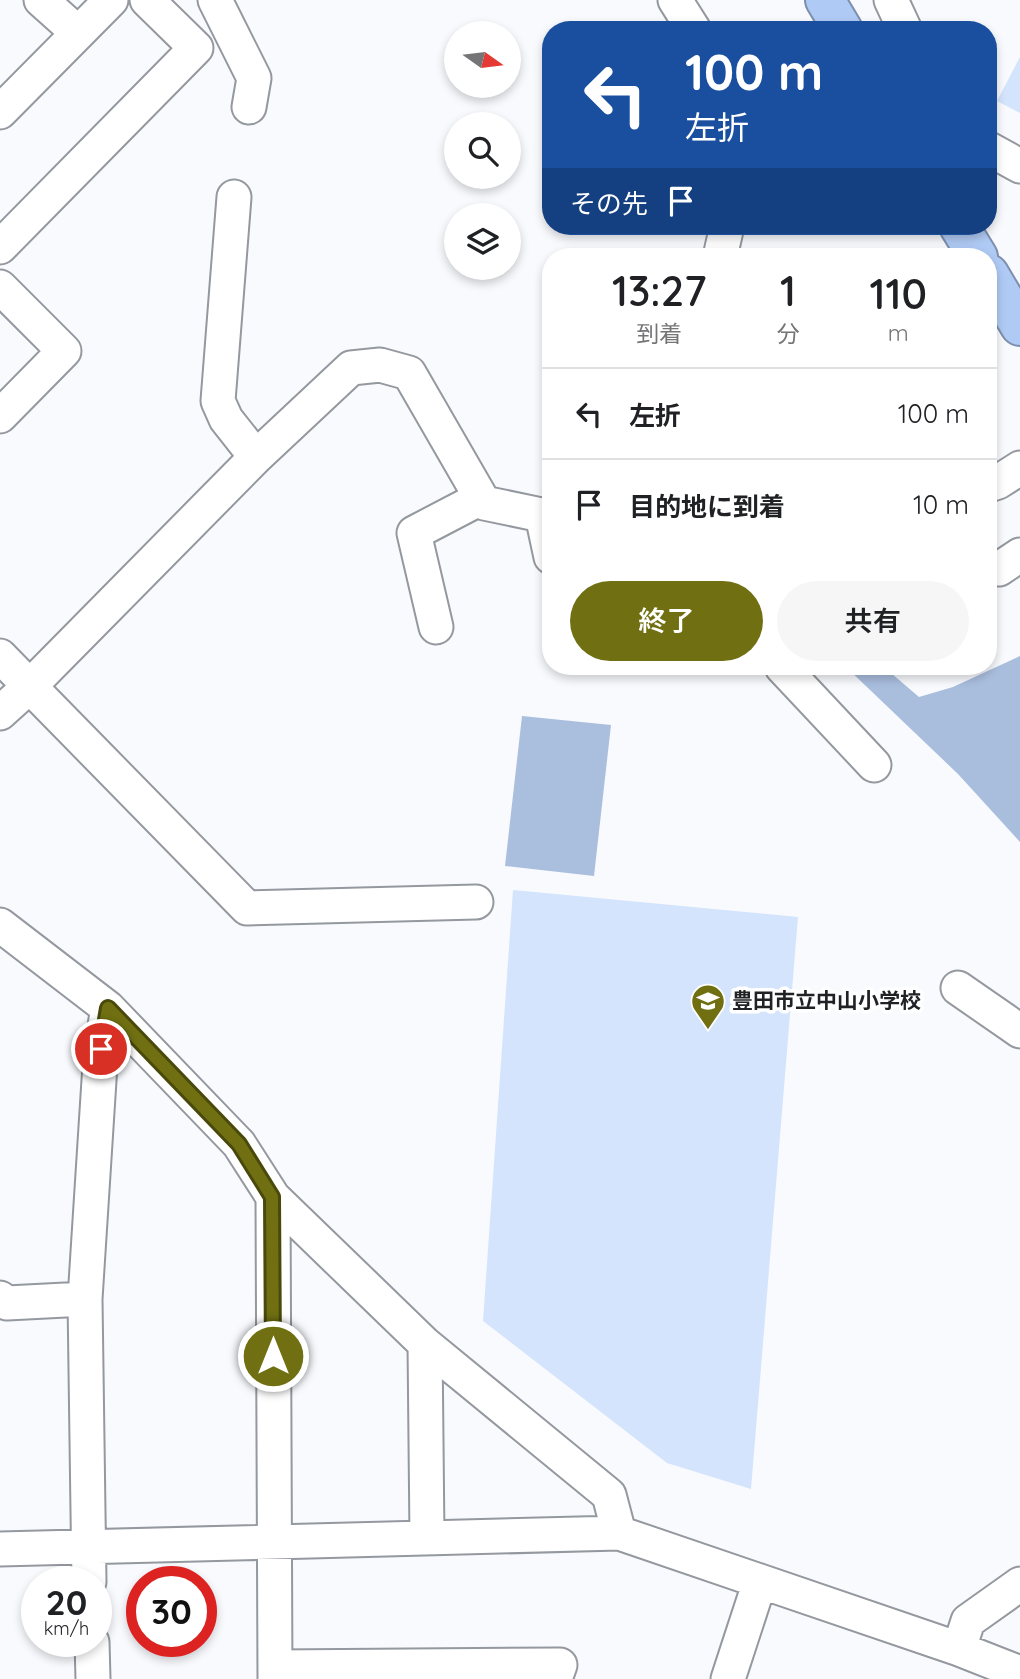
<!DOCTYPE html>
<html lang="ja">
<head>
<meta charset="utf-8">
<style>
	body { margin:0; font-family:Quicksand,"Noto Sans JP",sans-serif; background:#f6f6f6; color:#202124; height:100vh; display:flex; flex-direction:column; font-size:26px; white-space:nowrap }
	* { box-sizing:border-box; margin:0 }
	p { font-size:23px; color:#757577 }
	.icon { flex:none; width:38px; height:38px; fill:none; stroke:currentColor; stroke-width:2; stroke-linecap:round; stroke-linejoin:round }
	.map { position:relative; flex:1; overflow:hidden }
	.drawer { position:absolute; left:542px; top:248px; width:455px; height:427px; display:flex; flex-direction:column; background:#fff; border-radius:28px; box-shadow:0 4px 10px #0003 }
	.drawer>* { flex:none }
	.hud { position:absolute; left:542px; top:21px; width:455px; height:214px; border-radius:28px; box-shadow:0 4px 10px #0003; background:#1a4fa0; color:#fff; overflow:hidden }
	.needle { width:46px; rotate:104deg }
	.controls { position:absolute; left:444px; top:21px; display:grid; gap:14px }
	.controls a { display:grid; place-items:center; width:77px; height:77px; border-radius:50%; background:#fff; box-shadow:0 4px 10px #0003; font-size:35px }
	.speed { position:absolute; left:21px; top:1566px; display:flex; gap:14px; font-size:35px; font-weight:700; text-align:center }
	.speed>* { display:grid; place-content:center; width:91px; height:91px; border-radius:50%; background:#fff; box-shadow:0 4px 10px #0003; line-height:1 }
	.speed small { font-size:18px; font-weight:400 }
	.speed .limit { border:10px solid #d22; background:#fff; color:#111 }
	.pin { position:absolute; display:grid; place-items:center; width:60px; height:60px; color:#fff; margin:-30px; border:4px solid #fff; border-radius:50%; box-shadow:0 2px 7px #0007 }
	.me { position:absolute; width:77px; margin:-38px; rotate:0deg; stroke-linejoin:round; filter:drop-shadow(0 0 5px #0008) }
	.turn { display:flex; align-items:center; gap:24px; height:147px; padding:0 28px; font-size:32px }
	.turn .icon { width:91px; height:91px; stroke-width:2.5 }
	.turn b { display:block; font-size:49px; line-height:60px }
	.then { display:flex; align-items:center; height:66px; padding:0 28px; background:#0003; gap:14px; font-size:26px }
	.eta { display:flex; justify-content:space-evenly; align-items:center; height:119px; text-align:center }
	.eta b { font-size:42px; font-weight:600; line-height:49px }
	.primary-button { display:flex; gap:14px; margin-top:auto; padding:14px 28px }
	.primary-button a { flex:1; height:80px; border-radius:42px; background:#707012; color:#fff; font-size:28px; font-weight:600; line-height:80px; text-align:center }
	.primary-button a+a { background:#f6f6f6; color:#202124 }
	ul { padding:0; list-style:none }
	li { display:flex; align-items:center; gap:21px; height:91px; padding:0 28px; border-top:2px solid #e0e0e0 }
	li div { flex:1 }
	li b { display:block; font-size:26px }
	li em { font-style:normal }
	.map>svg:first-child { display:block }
	.green { fill:#d4e4fc }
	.forest { fill:#a9bddd }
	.water { fill:#aabede }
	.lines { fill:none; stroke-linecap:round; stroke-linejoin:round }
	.minor-casing { stroke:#94989f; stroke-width:37 }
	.highway-casing { stroke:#7d8fac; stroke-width:42 }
	.minor { stroke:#fff; stroke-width:33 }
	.highway { stroke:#afcaf4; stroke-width:38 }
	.route-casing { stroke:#49490c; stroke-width:18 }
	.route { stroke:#707012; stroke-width:12 }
	.labels { text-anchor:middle; stroke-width:7; stroke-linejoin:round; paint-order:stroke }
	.poi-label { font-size:21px; font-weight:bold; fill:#202225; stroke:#fff; text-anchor:start }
</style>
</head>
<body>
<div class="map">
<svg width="1020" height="1679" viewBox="0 0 1020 1679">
	<rect width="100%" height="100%" fill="#f8fafe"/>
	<path class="green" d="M1020,57V113L997,101Z
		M513,890L798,917L751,1489L667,1463L483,1321Z"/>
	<path class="forest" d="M1020,656V842L958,774L846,667H884L919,697L953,687Z"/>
	<path class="water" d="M522,716L611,725L594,876L505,866Z"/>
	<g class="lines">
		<g class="minor-casing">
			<path id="minor" d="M41,0L78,33
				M215,0L254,78L249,107
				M675,0L694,30
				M891,0L905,30
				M0,112L111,0
				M989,149L1020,166
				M234,197L218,401L226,419L256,457
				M0,247L196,48L147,0
				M720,257L727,226
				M0,287L64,351L0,416
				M989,485L998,482L1020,468
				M542,515L551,557
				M999,569L1020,555
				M436,627L414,533L481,498
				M0,656L247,908L476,902
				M782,667L874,765
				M0,713L30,686L256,457L351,368L380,365L409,373L484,503L551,517
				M0,925L108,1008L239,1144L273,1197L425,1344L609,1495L619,1533
				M958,988L1020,1031
				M273,1197L275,1679
				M0,1298L7,1303L85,1299
				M425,1344L427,1538
				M0,1549L619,1533L959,1649L1020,1673
				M89,1582L85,1299L101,1049L108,1008
				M92,1642L93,1679
				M959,1649L968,1621L1020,1584
				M275,1667L560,1665L555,1679
				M728,1679L760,1581"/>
		</g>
		<g class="highway-casing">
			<path id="highway" d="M825,0L843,30
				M959,226L978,257
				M989,274L1020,326"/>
		</g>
		<use href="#minor" class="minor"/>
		<use href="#highway" class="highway"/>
	</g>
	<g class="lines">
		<g class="route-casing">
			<path id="route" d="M101,1049L108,1008L239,1144L272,1197L273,1356"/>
		</g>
		<use href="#route" class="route"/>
	</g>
	<defs>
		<g id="school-pin" transform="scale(1.75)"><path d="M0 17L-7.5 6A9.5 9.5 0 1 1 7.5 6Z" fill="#707012" stroke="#fff"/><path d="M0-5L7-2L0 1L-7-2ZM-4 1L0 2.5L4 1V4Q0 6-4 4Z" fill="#fff"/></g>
	</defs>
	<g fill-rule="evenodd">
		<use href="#school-pin" x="708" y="1001"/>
	</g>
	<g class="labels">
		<g class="poi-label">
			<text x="732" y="1008">豊田市立中山小学校</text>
		</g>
	</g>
</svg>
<div class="controls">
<a><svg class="needle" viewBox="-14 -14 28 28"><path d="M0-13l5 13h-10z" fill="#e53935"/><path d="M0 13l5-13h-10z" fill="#757577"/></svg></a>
<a><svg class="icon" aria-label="search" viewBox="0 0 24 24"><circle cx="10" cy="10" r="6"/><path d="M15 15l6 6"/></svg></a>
<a><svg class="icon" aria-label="layers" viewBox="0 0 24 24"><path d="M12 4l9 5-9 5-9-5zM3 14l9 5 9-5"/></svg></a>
</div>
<div class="speed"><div>20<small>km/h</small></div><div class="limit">30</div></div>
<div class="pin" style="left:101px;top:1049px;background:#d93025"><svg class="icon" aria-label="arrive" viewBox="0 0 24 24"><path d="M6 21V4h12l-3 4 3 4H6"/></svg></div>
<svg class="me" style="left:273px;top:1356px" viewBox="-20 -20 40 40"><circle r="17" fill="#707012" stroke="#fff" stroke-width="3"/><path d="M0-11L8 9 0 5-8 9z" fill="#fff"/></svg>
<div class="hud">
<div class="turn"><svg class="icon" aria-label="left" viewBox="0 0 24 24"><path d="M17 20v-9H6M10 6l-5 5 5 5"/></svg><div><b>100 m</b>左折</div></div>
<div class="then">その先<svg class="icon" aria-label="arrive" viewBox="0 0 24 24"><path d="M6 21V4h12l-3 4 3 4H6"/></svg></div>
</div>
<section class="drawer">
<div class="eta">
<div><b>13:27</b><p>到着</p></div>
<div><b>1</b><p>分</p></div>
<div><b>110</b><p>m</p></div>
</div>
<ul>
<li><svg class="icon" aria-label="left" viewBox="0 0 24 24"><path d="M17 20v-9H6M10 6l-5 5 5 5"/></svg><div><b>左折</b></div><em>100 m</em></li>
<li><svg class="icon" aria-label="arrive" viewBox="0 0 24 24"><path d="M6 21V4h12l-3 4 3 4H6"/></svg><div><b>目的地に到着</b></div><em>10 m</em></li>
</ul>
<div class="primary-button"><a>終了</a><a>共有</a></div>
</section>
</div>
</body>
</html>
